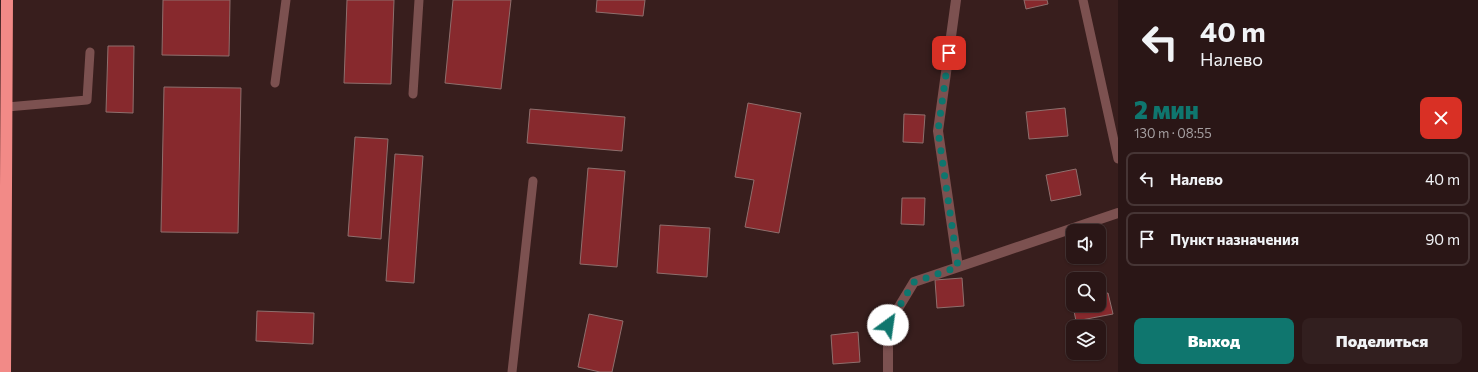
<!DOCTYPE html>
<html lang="ru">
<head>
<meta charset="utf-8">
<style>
	body { margin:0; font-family:Commissioner,sans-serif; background:#321f1f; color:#f1f3f6; height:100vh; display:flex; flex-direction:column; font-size:15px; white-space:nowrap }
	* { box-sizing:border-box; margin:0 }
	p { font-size:13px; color:#a59fa1 }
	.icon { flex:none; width:22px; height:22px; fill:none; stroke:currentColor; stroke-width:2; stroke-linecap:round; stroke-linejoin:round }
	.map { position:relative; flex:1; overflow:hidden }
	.sheet { display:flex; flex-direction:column; background:#2a1616; width:360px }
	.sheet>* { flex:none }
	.guide { background:#2a1616; color:#f1f3f6; overflow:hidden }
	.controls { position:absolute; left:1066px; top:224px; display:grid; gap:8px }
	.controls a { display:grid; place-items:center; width:40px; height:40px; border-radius:8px; background:#2a1616; box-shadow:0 1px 3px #0004,0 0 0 1px #463535; font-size:20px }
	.pin { position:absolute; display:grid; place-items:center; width:34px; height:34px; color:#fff; margin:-17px; border-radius:8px; box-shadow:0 2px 6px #0006 }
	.me { position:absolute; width:44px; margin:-22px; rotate:31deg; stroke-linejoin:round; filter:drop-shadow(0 0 3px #0008) }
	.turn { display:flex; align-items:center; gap:14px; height:84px; padding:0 16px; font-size:18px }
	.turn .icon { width:52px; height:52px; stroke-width:2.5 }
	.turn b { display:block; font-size:28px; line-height:34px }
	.round { display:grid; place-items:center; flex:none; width:42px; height:42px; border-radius:8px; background:#321f1f }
	.overview { display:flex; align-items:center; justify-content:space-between; height:68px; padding:0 16px }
	h1 { font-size:24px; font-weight:800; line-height:30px; color:#0f766e }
	.action { display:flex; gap:8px; margin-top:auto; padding:8px 16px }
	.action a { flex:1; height:46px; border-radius:8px; background:#0f766e; color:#fff; font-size:16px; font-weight:800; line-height:46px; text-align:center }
	.action a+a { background:#321f1f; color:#f1f3f6 }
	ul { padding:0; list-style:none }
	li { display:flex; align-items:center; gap:12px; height:54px; margin:0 8px 6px; padding:0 8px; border:2px solid #463535; border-radius:8px }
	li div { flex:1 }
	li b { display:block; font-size:15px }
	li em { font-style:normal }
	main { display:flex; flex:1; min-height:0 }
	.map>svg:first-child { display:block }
	.building { fill:#87292d; stroke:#8f6f6d }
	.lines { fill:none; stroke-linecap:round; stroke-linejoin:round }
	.lane { stroke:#7c5150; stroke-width:9 }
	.street { stroke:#7c5150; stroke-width:10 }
	.highway { stroke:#f28a87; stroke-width:12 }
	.route { stroke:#0f766e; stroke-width:7; stroke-dasharray:0 12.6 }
</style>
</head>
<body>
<main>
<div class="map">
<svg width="1118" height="372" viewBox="0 0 1118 372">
	<rect width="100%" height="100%" fill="#381e1d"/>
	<path class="building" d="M163,0H230L229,56L162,55Z
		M347,0H394L391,84L344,83Z
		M453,0H511L501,89L445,83Z
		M597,0H645L643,16L596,12Z
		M1024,0H1047L1048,4L1026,9Z
		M108,46H134L133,113L106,112Z
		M164,87L241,88L238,233L161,232Z
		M748,103L801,113L779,233L745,227L754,180L735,177Z
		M1065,108L1068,136L1029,139L1026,112Z
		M530,109L625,117L622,151L527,143Z
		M904,114L925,115L923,143L903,142Z
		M355,137L388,139L381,239L348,236Z
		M395,154L423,156L414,283L386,281Z
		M588,168L625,171L617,267L580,264Z
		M1076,169L1081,195L1051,201L1046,175Z
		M902,198H925L924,225L901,224Z
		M660,225L710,228L707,277L657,273Z
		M962,278L964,306L937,308L935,280Z
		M1108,293L1113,314L1076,321L1072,301L1073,300V305H1099V295Z
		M257,311L314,313L313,344L256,341Z
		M589,314L623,321L612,372H600L578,367Z
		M858,332L860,362L833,364L831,335Z"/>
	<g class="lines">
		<path class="lane" d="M1083,0L1118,159
			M275,83L286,0
			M413,94L419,0
			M7,107L87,100L90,52
			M512,372L533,181"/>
		<path class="street" d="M956,0L938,131L958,267
			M888,372V325L914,282L1118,213"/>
		<path class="highway" d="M5,372L7,0"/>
	</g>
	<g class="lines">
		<path class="route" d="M888,325L914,282L958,267L938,131L949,53"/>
	</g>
</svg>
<div class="controls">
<a><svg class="icon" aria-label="sound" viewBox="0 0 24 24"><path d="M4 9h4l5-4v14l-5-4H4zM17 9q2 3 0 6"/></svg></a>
<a><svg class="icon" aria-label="search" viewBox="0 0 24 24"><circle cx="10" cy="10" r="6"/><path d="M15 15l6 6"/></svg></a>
<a><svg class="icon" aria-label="layers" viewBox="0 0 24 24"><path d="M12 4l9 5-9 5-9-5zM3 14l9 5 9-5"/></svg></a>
</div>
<div class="pin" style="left:949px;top:53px;background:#d93025"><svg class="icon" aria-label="arrive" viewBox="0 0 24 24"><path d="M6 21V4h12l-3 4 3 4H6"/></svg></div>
<svg class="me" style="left:888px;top:325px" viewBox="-20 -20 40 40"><circle r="19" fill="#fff"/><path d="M0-13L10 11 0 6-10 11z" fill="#0f766e"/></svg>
</div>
<section class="sheet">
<div class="guide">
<div class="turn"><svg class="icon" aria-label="left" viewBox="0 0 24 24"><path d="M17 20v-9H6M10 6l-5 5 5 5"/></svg><div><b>40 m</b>Налево</div></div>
</div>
<div class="overview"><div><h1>2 мин</h1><p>130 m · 08:55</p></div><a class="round" style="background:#d93025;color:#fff"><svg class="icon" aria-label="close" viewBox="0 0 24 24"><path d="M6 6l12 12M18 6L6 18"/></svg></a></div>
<ul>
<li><svg class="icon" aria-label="left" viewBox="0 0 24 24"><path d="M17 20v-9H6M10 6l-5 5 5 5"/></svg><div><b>Налево</b></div><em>40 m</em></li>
<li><svg class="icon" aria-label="arrive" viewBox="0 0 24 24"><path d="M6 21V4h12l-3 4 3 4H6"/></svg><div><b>Пункт назначения</b></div><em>90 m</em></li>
</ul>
<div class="action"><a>Выход</a><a>Поделиться</a></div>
</section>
</main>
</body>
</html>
